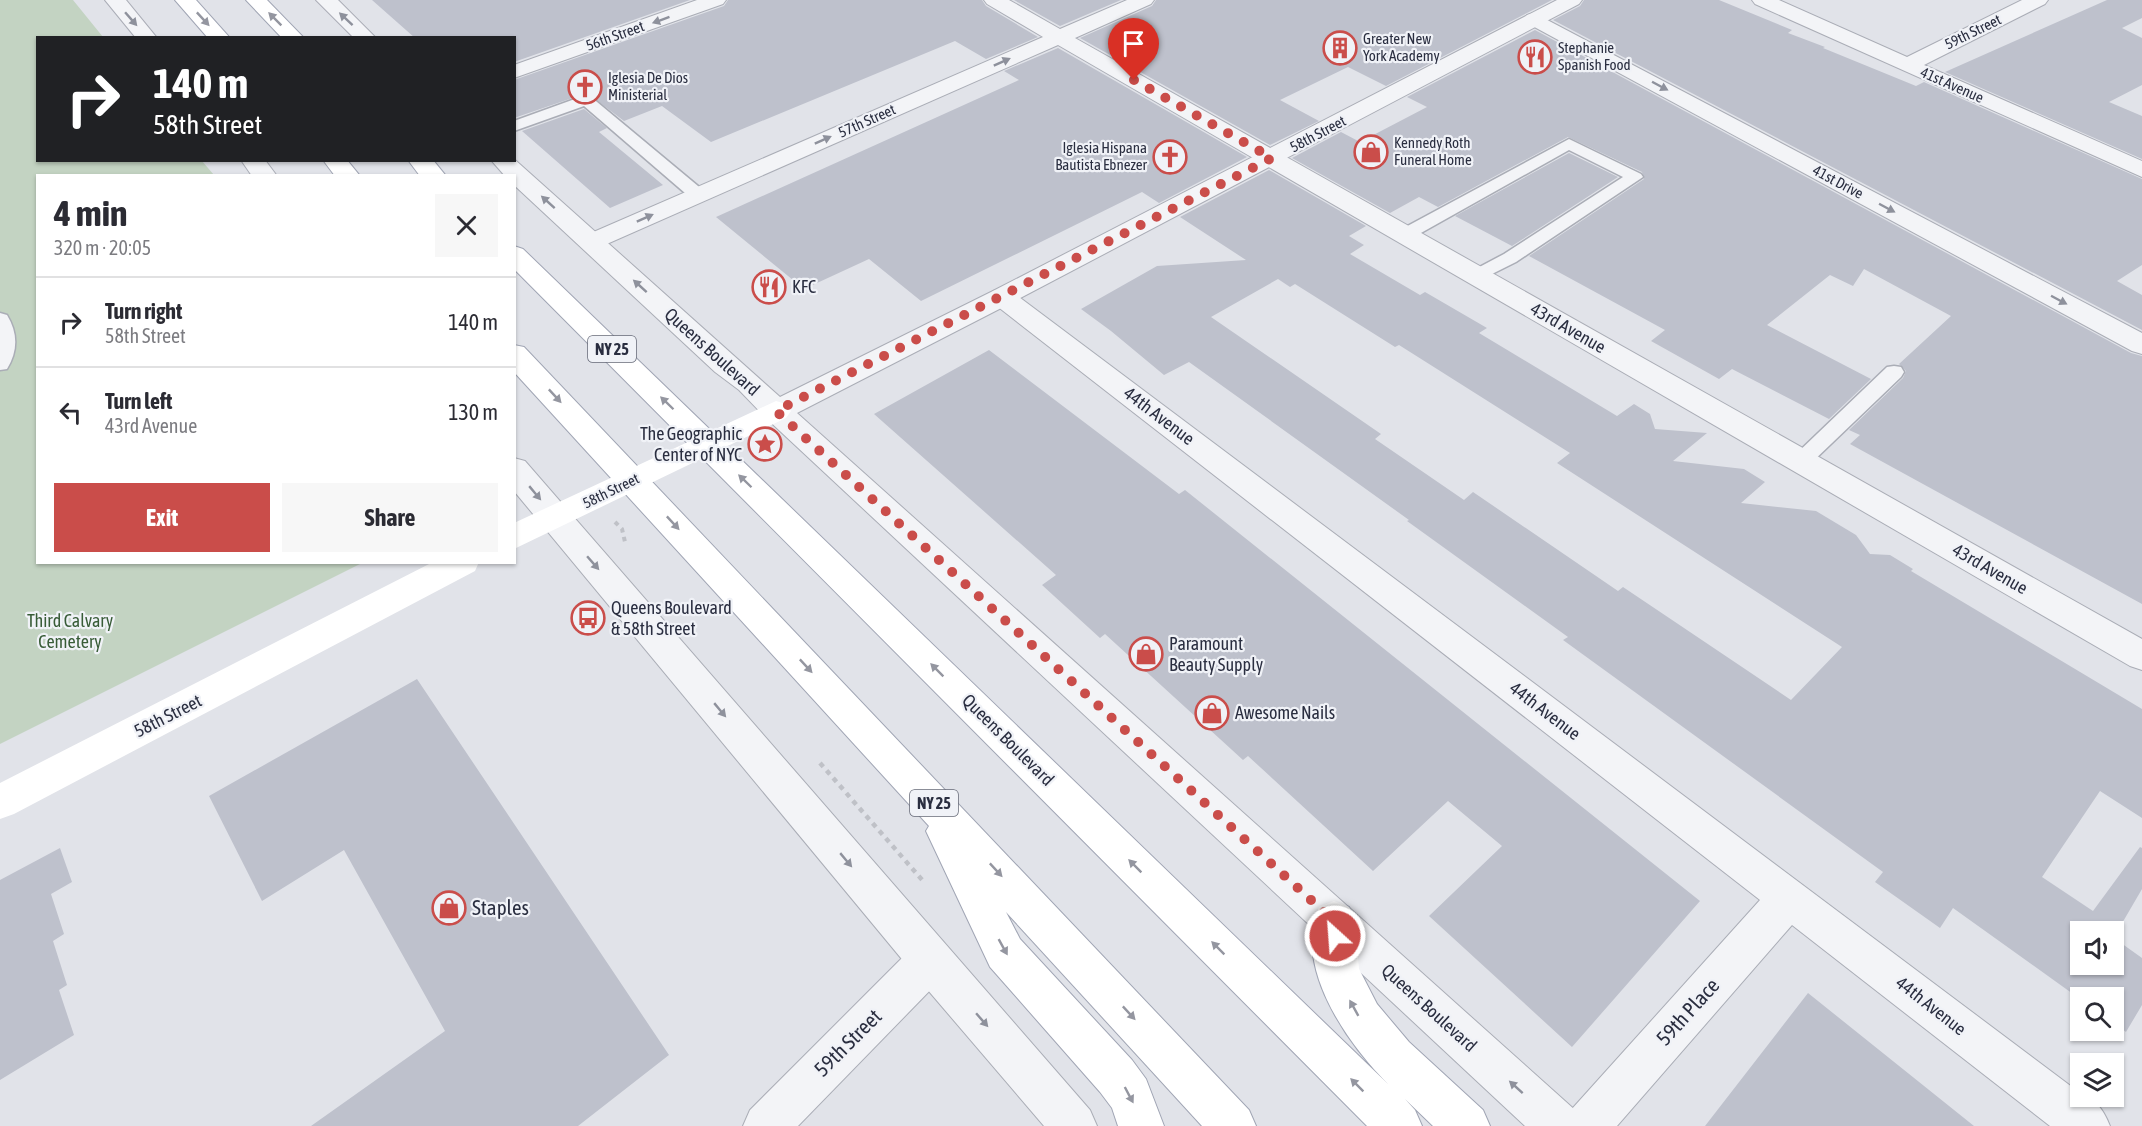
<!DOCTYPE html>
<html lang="en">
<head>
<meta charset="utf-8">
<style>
	body { margin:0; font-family:"Asap Condensed",sans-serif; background:#f7f7f7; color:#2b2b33; height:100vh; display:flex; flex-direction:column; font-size:22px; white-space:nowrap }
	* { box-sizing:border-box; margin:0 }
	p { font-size:20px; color:#7c7c81 }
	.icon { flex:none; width:33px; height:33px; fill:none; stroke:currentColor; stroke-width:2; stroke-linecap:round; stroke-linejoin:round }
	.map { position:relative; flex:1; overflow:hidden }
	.drawer { position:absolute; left:36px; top:174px; width:480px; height:390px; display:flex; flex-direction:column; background:#fff; border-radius:0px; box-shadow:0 2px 4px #0004 }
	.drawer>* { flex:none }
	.guide { position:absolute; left:36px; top:36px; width:480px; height:126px; border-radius:0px; box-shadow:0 2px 4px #0004; background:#202124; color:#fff; overflow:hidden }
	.buttons { position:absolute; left:2070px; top:921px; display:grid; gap:12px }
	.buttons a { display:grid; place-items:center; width:54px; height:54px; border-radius:0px; background:#fff; box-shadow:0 2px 4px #0004; font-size:30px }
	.pin { position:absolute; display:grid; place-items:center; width:51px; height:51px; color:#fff; margin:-62px -26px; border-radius:50% 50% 50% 0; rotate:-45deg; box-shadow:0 0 6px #0007 }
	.pin .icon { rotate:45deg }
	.me { position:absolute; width:66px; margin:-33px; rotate:334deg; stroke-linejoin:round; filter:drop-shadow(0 0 4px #0008) }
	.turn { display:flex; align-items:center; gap:21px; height:126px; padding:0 18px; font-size:27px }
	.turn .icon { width:78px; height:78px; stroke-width:2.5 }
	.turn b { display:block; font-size:42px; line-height:51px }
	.round { display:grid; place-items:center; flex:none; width:63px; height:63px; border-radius:0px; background:#f7f7f7 }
	.summary { display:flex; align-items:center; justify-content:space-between; height:102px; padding:0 18px }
	h1 { font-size:36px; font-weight:700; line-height:45px }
	.action { display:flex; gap:12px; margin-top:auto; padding:12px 18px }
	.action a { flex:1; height:69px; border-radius:0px; background:#ca4d4a; color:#fff; font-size:24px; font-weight:700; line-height:69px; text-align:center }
	.action a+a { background:#f7f7f7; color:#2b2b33 }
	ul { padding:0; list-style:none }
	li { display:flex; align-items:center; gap:18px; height:90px; padding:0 18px; border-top:2px solid #e1e1e2 }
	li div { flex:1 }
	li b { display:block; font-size:22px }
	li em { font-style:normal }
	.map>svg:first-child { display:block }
	.green { fill:#c3d3c2 }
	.building { fill:#bec1cc; fill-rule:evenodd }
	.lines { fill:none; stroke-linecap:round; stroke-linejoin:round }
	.service-casing { stroke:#aaadb6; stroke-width:3 }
	.minor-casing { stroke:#aaadb6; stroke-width:2 }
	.tertiary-casing { stroke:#aaadb6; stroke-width:2 }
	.primary-casing { stroke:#a0a5b4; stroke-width:2 }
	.path-far1 { stroke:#bfc1c7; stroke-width:4; stroke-dasharray:4.5 4.5; stroke-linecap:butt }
	.path { stroke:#bfc1c7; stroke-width:4.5; stroke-dasharray:5 5; stroke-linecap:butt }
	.service { fill:#f3f4f7; fill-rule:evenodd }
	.minor { fill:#f3f4f7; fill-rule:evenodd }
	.tertiary { fill:#f3f4f7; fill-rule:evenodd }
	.secondary { fill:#fff; fill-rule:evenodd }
	.primary { fill:#fff; fill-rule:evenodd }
	.oneway { fill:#8e919c }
	.oneway2 { fill:#9496a0 }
	.route { stroke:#ca4d4a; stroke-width:10; stroke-dasharray:0 18 }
	.labels { text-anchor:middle; stroke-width:4.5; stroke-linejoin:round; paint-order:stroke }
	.far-street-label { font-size:15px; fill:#2a2e40; stroke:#f0f2f7 }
	.far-poi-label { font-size:15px; fill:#2a2e40; stroke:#f0f2f7; text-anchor:start }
	.shield { fill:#f0f2f7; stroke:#656977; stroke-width:1.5 }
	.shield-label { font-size:16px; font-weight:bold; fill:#2a2e40 }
	.poi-label { font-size:18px; fill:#2a2e40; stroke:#f0f2f7; text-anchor:start }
	.street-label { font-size:18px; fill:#2a2e40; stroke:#f0f2f7 }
	.park-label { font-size:18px; fill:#385c37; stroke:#f0f2f7 }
	.near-poi-label { font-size:21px; fill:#2a2e40; stroke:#f0f2f7; text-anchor:start }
	.near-street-label { font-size:21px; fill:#2a2e40; stroke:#f0f2f7 }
</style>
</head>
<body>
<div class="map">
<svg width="2142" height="1126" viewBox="0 0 2142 1126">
	<rect width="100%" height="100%" fill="#e1e3e9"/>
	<path class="green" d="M0,0H73L103,37L38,38V160L202,161L214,175L38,176V562L362,563L0,744Z"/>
	<path class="building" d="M372,0H690L514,62V38H415Z
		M728,0H982L986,6L1038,37L986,59L955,41L711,142L662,106L624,121L587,93L514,118V80L724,6Z
		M1014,0H1121L1060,26Z
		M1156,0H1552L1386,86L1348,67L1280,100L1319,121L1270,145L1080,38L1152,6Z
		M1584,0H1719L1792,30L1788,33L1825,47L1823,48L1916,86L1924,82L2142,179V265L2117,281L2142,295V330L1553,20L1580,6Z
		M2107,0H2142V18L2122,28L2142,38V85L2109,102L2142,116V159L1945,72Z
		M1535,30L2131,353L2142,356V604L1850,444L1860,435L1849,430L1903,378L1906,371L1899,364L1951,316L1864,269L1853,286L1830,275L1767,325L1871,379L1829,419L1732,369L1719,379L1651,341L1665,330L1529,256L1644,179L1642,172L1568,137L1438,207L1419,197L1390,213L1292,158L1341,132L1360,142L1427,107L1407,97Z
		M1058,48L1247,157L1159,203L1142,192L921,301L869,259L804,289L716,217L1019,80L1004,71Z
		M584,109L607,128L599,132L663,185L610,208L522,131Z
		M1569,153L1618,177L1512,246L1455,216Z
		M1269,170L1366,226L1349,236L1364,245L1350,254L1420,295L1425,292L1487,328L1479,333L1617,416L1634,404L1650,414L1655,429L1707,433L1673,461L1744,469L1765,482L1741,503L1816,511L1856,535L1870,554L1890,555L1913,569L1911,571L2142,709V818L2100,791L2042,877L2093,911L2140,847L2142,848V889L2114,937V932H2080V964H2114V938L2142,958V1005L2126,1032L2114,1023V998L2080,999L1953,908L1940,928L1875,882L1883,872L1563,640L1568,637L1407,521L1409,520L1189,362L1164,375L1111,331L1081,309L1157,266L1246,260L1180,217ZM1278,279L1290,287L1295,284L1395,347L1399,345L1570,453L1557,463L1842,647L1791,700L1623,587L1618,591L1473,492L1464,500L1375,439L1381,434L1211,317Z
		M989,350L1179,494L1185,490L1700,901L1572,1047L1429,916L1502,846L1448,801L1373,871L1248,756L1243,760L1105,634L1100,638L1042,585L1056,575L874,414Z
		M417,679L669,1055L578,1126H311L445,1031L344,850L262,901L209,796Z
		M60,848L72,882L51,894L64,934L53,941L67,985L59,990L74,1035L0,1080V880Z
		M1808,993L1974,1126H1705Z"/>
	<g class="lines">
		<g class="service-casing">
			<path id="service" d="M586,95L591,97L704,191L706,195L704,199H692L584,106L514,131V121Z
				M1569,139L1641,174L1643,177L1516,262L1476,282L1470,280L1467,276L1470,272L1504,254L1623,177L1569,150L1412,238H1400L1397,234L1400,230Z
				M0,313L7,315C18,333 18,351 7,369L0,370Z
				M1894,366L1901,367L1904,372L1901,377L1808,466L1801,468L1794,466L1791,461L1794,456L1887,367Z"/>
		</g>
		<g class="minor-casing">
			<path id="minor" d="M697,0H726L723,4L514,78V65Z
				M984,0H1009L1060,29L1127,0H1154L1151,4L1075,38L2142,639V670L2130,666L1058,45L600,247L591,250L582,247L578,242L582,237L1043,37L987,4Z
				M1752,0H1779L1907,57L2022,0H2048L2045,4L1924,65L2142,161V177L1755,4Z
				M1534,13L2142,333V354L2132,351L1527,23L1524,19L1527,15Z
				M1002,289L1011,291L2080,1093V1096C2096,1097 2105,1113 2110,1126H2050L1792,925L1617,1126H1564L1571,1110L1760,900L993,303L989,297L993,291Z
				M930,939L945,945L951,960L945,975L798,1126H743L750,1110L915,945Z"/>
		</g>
		<g class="tertiary-casing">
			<path id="tertiary" d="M105,0H126L157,38H136Z
				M316,0H338L376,38H354Z
				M1557,0H1582L1579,4L1011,303L797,413L1575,1110L1582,1126H1525L766,418L739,390L715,372L514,185V176H505L491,160L514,159L780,397L993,291Z
				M241,160H265L277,176H252Z
				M514,458L525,461L1090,1110L1097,1126H1044L915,975L514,491Z"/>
		</g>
		<g class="primary-casing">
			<path id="primary" d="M175,0H196L230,38H208Z
				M246,0H267L304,38H282Z
				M323,160H347L360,176H335Z
				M408,160H433L446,176H420Z
				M514,246L523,249L1388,1084C1347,1043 1293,967 1319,907L1334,901L1349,907L1355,921L1359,969L1377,1004L1409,1042L1483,1110L1490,1126H1433L1405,1099L1415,1110L1422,1126H1367L514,269Z
				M514,345L524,347L1249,1110L1256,1126H1202L1006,912L1020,939L1132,1060L1146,1079L1164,1126H1118L1112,1108L1100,1092L990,967L926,831L929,826L514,372Z"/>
		</g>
		<path class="path-far1" d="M615,522L622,529L625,542"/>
		<path class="path" d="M820,763L924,882"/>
		<use href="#service" class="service"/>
		<use href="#minor" class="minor"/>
		<use href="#tertiary" class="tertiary"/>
		<path class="secondary" d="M776,401L786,404L791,411L786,418L514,549V523Z
			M433,562H479L475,571L14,814L0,819V783Z"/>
		<use href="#primary" class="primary"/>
	</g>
	<defs><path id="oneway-solid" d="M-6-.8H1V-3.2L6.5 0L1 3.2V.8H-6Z" transform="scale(1.5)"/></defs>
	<g class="oneway">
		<use href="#oneway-solid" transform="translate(131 19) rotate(49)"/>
		<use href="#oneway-solid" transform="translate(346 19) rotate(-137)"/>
		<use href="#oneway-solid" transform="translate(661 20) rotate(160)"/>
		<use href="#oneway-solid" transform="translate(1002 62) rotate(-24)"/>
		<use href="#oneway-solid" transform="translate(1660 86) rotate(28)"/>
		<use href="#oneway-solid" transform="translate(823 140) rotate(-24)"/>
		<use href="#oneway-solid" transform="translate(548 202) rotate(-138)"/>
		<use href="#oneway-solid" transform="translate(1887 208) rotate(28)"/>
		<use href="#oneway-solid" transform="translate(645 218) rotate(-24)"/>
		<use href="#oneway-solid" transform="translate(640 286) rotate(-138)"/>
		<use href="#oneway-solid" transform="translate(2059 300) rotate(28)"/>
		<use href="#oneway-solid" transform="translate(535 493) rotate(50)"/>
		<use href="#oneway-solid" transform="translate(593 563) rotate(49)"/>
		<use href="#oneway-solid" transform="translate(720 710) rotate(50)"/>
		<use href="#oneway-solid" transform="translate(846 860) rotate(50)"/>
		<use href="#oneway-solid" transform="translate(982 1020) rotate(49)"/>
		<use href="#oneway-solid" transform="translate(1516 1087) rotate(-138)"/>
	</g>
	<g class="oneway2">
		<use href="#oneway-solid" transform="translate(203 19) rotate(47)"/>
		<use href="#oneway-solid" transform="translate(275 19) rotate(-135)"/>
		<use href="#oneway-solid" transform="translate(555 396) rotate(47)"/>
		<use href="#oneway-solid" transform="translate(667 403) rotate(-136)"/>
		<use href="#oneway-solid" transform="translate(745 481) rotate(-136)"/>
		<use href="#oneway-solid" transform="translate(673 523) rotate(47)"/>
		<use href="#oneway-solid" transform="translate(806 666) rotate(47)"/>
		<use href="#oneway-solid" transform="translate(937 670) rotate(-135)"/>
		<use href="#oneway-solid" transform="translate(1135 866) rotate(-135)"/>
		<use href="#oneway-solid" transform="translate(996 870) rotate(47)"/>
		<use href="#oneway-solid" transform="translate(1003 947) rotate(61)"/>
		<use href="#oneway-solid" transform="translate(1218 948) rotate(-135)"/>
		<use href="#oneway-solid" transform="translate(1354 1008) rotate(-119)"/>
		<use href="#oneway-solid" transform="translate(1129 1013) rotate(47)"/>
		<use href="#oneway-solid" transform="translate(1357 1085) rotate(-135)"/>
		<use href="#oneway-solid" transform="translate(1129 1095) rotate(62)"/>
	</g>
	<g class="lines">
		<path class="route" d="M1134,80L1272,158L776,411L1334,921L1335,936"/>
	</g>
	<defs>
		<g id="building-ring" transform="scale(1.725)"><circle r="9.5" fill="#f0f2f7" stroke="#ca4d4a" stroke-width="1.5"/><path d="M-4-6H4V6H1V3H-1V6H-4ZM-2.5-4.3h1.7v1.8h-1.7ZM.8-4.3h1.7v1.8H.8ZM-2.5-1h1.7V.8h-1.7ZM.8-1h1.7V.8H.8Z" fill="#ca4d4a"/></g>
		<g id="restaurant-ring" transform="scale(1.725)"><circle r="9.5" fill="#f0f2f7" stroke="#ca4d4a" stroke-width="1.5"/><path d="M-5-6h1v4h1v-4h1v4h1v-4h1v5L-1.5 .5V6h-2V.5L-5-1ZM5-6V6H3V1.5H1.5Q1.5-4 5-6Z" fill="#ca4d4a"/></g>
		<g id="church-ring" transform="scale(1.725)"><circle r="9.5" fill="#f0f2f7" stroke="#ca4d4a" stroke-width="1.5"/><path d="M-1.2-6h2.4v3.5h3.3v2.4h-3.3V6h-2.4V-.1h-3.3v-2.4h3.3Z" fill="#ca4d4a"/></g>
		<g id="shop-ring" transform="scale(1.725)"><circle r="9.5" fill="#f0f2f7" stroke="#ca4d4a" stroke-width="1.5"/><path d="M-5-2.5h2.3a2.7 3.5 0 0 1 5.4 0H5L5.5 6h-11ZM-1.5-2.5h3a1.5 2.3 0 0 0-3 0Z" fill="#ca4d4a"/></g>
		<g id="sight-ring" transform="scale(1.725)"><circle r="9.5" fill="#f0f2f7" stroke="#ca4d4a" stroke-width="1.5"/><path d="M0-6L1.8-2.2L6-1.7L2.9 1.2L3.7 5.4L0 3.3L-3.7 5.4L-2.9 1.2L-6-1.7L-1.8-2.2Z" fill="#ca4d4a"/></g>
		<g id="bus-ring" transform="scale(1.725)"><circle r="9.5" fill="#f0f2f7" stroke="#ca4d4a" stroke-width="1.5"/><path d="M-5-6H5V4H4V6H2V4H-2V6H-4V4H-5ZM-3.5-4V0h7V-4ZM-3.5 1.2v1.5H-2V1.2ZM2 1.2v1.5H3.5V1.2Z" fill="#ca4d4a"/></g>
	</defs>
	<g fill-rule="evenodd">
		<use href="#building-ring" x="1340" y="48"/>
		<use href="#restaurant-ring" x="1535" y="57"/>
		<use href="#church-ring" x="585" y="87"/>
		<use href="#shop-ring" x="1371" y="152"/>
		<use href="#church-ring" x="1170" y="157"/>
		<use href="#restaurant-ring" x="769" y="287"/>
		<use href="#sight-ring" x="765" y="444"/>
		<use href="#bus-ring" x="588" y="618"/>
		<use href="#shop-ring" x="1146" y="654"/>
		<use href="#shop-ring" x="1212" y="713"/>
		<use href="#shop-ring" x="449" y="908"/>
	</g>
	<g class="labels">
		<g class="far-street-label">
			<text transform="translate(1973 32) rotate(-26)" y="5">59th Street</text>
			<text transform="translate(615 36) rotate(-20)" y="5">56th Street</text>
			<text transform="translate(1952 85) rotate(24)" y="5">41st Avenue</text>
			<text transform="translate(867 121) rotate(-24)" y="5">57th Street</text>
			<text transform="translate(1318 134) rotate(-28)" y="5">58th Street</text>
			<text transform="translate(1838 182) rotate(28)" y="5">41st Drive</text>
			<text transform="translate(611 491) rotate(-26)" y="5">58th Street</text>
		</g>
		<g class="far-poi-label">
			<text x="1363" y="44">Greater New<tspan x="1363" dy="17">York Academy</tspan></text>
			<text x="1558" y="53">Stephanie<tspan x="1558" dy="17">Spanish Food</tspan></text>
			<text x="608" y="83">Iglesia De Dios<tspan x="608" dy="17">Ministerial</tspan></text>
			<text x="1394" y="148">Kennedy Roth<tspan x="1394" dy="17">Funeral Home</tspan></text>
			<text x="1147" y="153" text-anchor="end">Iglesia Hispana<tspan x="1147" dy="17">Bautista Ebnezer</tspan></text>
		</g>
		<g class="shield">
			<rect x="588" y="336" width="48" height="26" rx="4.5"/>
			<rect x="910" y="790" width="48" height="26" rx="4.5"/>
		</g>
		<g class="shield-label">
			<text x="612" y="355">NY 25</text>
			<text x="934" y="809">NY 25</text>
		</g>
		<g class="poi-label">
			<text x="792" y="293">KFC</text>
			<text x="742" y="440" text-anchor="end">The Geographic<tspan x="742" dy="21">Center of NYC</tspan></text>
			<text x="611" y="614">Queens Boulevard<tspan x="611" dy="21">&amp; 58th Street</tspan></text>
			<text x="1169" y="650">Paramount<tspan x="1169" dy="21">Beauty Supply</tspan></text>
			<text x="1235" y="719">Awesome Nails</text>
		</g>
		<g class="street-label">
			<text transform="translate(1568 328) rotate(30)" y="6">43rd Avenue</text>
			<text transform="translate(712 352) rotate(42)" y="6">Queens Boulevard</text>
			<text transform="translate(1159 416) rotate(37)" y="6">44th Avenue</text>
			<text transform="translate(1990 569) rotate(30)" y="6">43rd Avenue</text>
			<text transform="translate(1545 711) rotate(37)" y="6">44th Avenue</text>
			<text transform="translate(168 716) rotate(-27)" y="6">58th Street</text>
			<text transform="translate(1008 740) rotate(45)" y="6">Queens Boulevard</text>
			<text transform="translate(1931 1006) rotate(38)" y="6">44th Avenue</text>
			<text transform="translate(1429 1008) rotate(42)" y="6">Queens Boulevard</text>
		</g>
		<g class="park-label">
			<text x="70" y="627">Third Calvary<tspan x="70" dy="21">Cemetery</tspan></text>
		</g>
		<g class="near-poi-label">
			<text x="472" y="915">Staples</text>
		</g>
		<g class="near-street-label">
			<text transform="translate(1688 1012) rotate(-48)" y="7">59th Place</text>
			<text transform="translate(848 1043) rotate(-45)" y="7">59th Street</text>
		</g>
	</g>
</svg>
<div class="buttons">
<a><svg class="icon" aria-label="sound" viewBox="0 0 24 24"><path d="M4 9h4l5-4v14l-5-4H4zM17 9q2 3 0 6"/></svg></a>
<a><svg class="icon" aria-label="search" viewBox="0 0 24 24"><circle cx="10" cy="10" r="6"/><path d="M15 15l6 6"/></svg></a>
<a><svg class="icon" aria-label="layers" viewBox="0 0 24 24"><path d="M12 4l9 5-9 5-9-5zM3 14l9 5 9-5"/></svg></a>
</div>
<div class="pin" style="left:1134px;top:80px;background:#d93025"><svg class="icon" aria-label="arrive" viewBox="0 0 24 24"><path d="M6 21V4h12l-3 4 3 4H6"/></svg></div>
<svg class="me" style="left:1335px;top:936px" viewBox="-20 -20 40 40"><circle r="17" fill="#ca4d4a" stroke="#fff" stroke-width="3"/><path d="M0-11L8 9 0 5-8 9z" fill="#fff"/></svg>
<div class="guide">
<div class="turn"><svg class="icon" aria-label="right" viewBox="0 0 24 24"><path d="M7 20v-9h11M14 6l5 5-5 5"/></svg><div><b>140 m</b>58th Street</div></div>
</div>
<section class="drawer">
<div class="summary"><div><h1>4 min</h1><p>320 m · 20:05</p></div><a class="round"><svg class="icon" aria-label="close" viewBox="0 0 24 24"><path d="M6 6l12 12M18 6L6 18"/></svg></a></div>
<ul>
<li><svg class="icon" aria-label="right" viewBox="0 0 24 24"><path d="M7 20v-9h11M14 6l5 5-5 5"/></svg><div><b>Turn right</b><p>58th Street</p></div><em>140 m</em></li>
<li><svg class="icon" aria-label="left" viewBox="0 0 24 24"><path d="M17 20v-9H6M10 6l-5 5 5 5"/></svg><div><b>Turn left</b><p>43rd Avenue</p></div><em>130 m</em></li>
</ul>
<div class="action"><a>Exit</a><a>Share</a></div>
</section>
</div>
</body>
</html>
